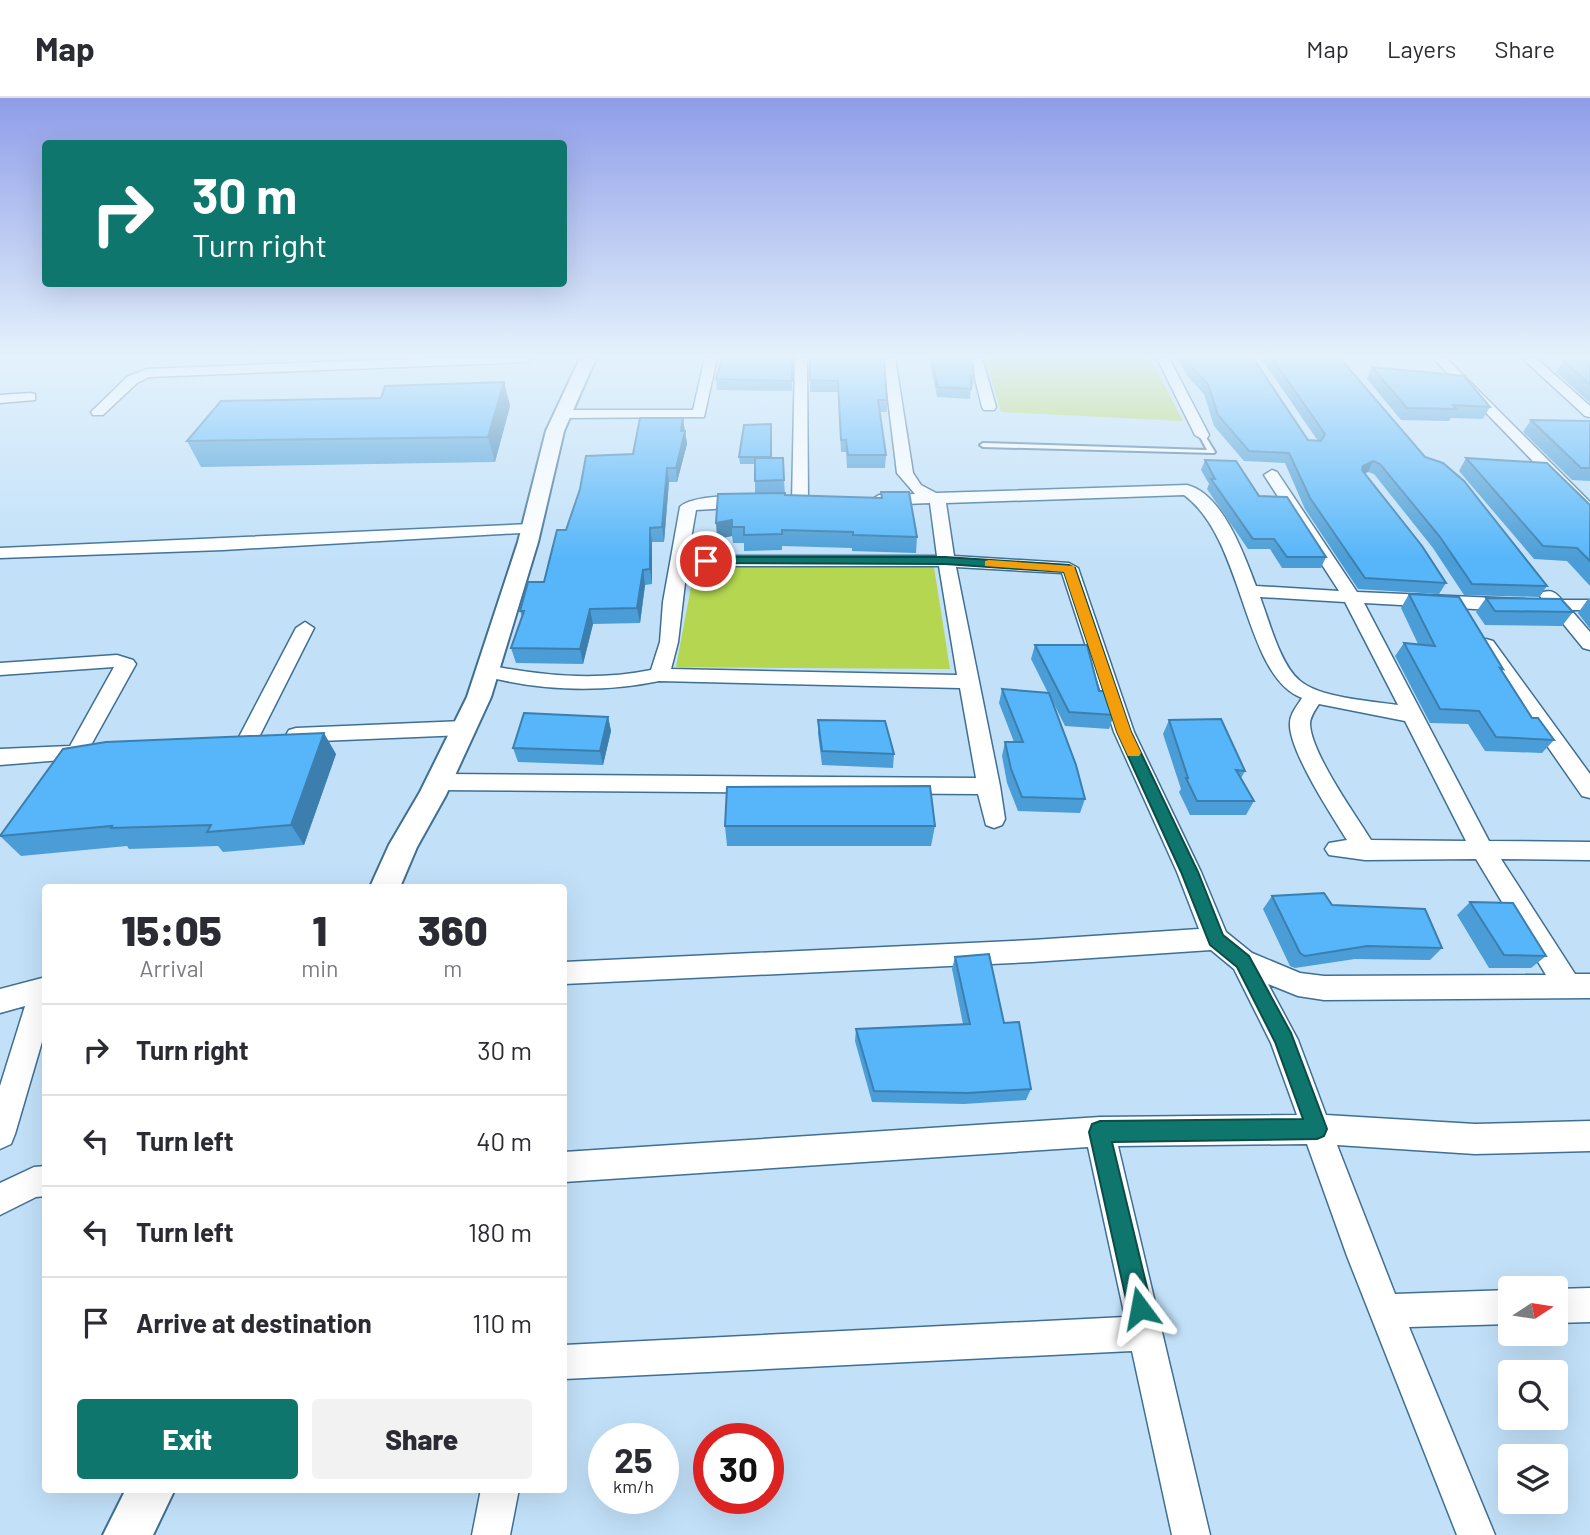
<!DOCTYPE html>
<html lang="en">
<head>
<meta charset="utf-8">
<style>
	body { margin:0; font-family:Barlow,sans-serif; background:#f2f2f3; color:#2b2b33; height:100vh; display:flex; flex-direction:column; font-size:26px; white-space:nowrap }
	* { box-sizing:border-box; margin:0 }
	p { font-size:23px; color:#7c7c81 }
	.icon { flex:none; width:38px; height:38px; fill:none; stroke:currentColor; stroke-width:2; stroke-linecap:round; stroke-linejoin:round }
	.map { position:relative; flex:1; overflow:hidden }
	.side { position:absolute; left:42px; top:786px; width:525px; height:609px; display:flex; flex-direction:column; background:#fff; border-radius:7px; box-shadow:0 7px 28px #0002 }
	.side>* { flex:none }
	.hud { position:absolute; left:42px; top:42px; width:525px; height:147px; border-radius:7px; box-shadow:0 7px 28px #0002; background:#0f766e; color:#fff; overflow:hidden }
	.needle { width:46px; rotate:78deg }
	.tools { position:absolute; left:1498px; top:1178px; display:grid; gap:14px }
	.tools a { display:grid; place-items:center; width:70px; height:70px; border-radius:7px; background:#fff; box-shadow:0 7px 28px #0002; font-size:35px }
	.speed { position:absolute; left:588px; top:1325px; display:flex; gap:14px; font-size:35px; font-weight:700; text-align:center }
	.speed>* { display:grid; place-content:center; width:91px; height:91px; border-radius:50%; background:#fff; box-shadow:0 7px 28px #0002; line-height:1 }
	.speed small { font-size:18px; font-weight:400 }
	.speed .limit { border:10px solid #d22; background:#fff; color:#111 }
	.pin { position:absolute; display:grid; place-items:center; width:60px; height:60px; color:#fff; margin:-30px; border:4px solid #fff; border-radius:50%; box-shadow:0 2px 7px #0007 }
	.me { position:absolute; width:77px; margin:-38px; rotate:347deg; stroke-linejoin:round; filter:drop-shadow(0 0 5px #0008) }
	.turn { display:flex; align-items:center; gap:24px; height:147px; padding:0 35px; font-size:32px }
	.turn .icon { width:91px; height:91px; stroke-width:2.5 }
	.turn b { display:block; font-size:49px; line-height:60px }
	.eta { display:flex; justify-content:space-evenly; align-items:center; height:119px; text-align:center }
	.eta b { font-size:42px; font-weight:800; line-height:49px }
	.primary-button { display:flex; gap:14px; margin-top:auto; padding:14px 35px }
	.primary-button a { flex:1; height:80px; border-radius:7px; background:#0f766e; color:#fff; font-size:28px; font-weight:800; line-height:80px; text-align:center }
	.primary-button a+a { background:#f2f2f3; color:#2b2b33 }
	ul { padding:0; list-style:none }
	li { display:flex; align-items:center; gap:21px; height:91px; padding:0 35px; border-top:2px solid #e1e1e2 }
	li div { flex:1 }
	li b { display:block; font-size:26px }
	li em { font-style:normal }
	header { display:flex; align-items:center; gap:42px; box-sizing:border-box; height:98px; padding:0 35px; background:#fff; border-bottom:2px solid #e1e1e2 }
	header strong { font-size:33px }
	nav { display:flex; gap:38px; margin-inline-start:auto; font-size:24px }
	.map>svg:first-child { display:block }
	.green { fill:#b4d650 }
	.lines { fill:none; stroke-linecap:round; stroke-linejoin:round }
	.service-casing { stroke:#3f6f93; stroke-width:4 }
	.minor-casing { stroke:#3f6f93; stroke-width:3 }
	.tertiary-casing { stroke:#3f6f93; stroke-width:4 }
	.service { fill:#fff; fill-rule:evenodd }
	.minor { fill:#fff; fill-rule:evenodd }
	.tertiary { fill:#fff; fill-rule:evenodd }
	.wall { fill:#4a9dd6 }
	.shaded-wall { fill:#3c7fae }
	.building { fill:#56b6f9; stroke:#3c7fae; stroke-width:2 }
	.route { fill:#0f766e; stroke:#0a4d48; stroke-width:2 }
	.slow { fill:#f59e0b }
</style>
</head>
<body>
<header>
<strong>Map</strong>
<nav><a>Map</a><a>Layers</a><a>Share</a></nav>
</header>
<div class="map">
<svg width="1590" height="1437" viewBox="0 0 1590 1437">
	<rect width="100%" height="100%" fill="#c2e1f9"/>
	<path class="green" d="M985,260H1150L1183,323L1001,314Z
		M695,468L934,469L950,571L676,569Z"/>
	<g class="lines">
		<g class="service-casing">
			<path id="service" d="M1202,335L1204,336L1215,354L1214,355L983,349L980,347L983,345L1207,352L1199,337Z"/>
		</g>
		<g class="minor-casing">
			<path id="minor" d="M427,260H532L526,264L149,279L137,285L103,317H93L91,314L127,279L147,271Z
				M705,260H717L704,319L563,320L556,316L563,312H693Z
				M795,260H807L808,404L800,409L792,404Z
				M883,260H895L913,375L921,387L936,395L1187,387C1223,396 1244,457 1256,488L1339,493L1264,377L1272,372L1277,374L1357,494L1543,502L1540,498L1543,494C1552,492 1555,494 1562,502H1590V512H1571L1590,534V552L1583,550L1552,512H1493L1364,505L1489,743L1590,744V762L1501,761L1575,876H1590V900L1324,902L1298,898L1268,886L1298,942L1326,1017L1475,1026L1590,1023V1053L1475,1056L1337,1047L1395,1196L1510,1192V1226L1409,1229L1495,1437H1457L1347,1158L1307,1046L1118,1048L1210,1437H1172L1132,1253L564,1281V1247L1125,1219L1088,1049L564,1084V1054L1100,1019L1297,1017L1271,945L1234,871L1211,852L1032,864L564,886V864L1032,842L1199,831L1177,774L1114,634L1062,475L956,469L1000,688L1005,721L1002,727L994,730L986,727L978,696L438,692L430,690L427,684L430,678L438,676L976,680L960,590L659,583C602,595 538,593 481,577L478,573L481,569L488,567C540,578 598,583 651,572L660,544L663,504L680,409C690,398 745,394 755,404L747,409L696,412L688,458H937L930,405L879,407L871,402L879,397L915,396L897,375ZM1184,397C1245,441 1243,578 1302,600C1297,608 1290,616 1290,625C1288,651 1332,718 1347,742L1329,745L1325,751L1329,757L1365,762L1476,761L1546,877L1324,878L1300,875L1252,855L1226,834L1201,774L1134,634L1078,470L1069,465L954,458L946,405ZM687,468H939L957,577L671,571L678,544ZM1260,499L1345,504L1398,607C1371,603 1319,600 1299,582C1280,566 1269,522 1260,499ZM1319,606L1405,623L1466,743L1371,742C1355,716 1311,655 1310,626C1310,619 1315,612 1319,606Z
				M970,260H982L996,309L994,312H984L982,309Z
				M1157,260H1169L1209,337L1207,340L1202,341L1195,337Z
				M1433,260H1446L1590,404V418L1584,416Z
				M1522,260H1536L1590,308V319L1585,318Z
				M30,295L35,296V302L0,305V297Z
				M531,426L537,428L539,431L537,434L223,452L0,460V450Z
				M305,524L314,530L259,639L256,644L249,646L242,644L239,639L296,530Z
				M1486,541L1493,543L1590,676V700L1582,698L1477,547Z
				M117,557L133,562L136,566L91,647L99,649L102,654L99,659L0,667V651L70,648L114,569L0,577V565Z
				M464,623L471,625L474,630L471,635L464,637L296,644L289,642L286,637L289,632L296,630Z
				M46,879V930L15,1036L11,1046L0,1051V988L25,908L0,915V891Z
				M46,1068V1098L36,1099L0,1117V1085L34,1069Z
				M1590,1190V1224L1556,1225V1191Z
				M481,1391H519L510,1437H472Z"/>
		</g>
		<g class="tertiary-casing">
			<path id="tertiary" d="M580,260H596L564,333L538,444L491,599L446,697L417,749L400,789H370L389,747L420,694L467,599L518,444L546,333Z
				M126,1391H175L153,1437H103Z"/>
		</g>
		<use href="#service" class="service"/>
		<use href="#minor" class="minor"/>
		<use href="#tertiary" class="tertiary"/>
	</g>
	<path class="wall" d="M792,260V293L717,292L716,281Z
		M810,260L887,302V314H880L886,357L885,370H847L846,354H841L838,294H810Z
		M929,260H972L974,278L973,287H971L970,301L937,299Z
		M1177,260H1253L1308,342L1318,343L1261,260H1340L1425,359L1547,488L1539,499L1464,497L1433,450L1374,376L1368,374L1365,375L1446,485L1439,496L1358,491L1305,411L1285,365L1244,363L1214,328L1204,296L1189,280Z
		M1563,263H1590V305L1556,274Z
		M1372,269L1490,309L1483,321L1451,320L1449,323L1401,322L1367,281Z
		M504,284L510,308L495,364L201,369L187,343L381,300Z
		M1531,322L1590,323V383L1572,382L1523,334Z
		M685,333L687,346L677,384H669L664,444H652V486L645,487L640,525L593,526L583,566L516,565L511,550L522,519L520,513L544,484L566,432L633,356Z
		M739,359L771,360L784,382L785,397L881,400V394L917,439L916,455L852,453V450L782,448V452L744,453V445H733L732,438L717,441L755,396V366H740Z
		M1466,360L1590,407V488L1567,463L1534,461L1459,373Z
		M1205,362L1259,398L1326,459L1321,470H1282L1270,451H1248L1207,391L1209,386L1201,372Z
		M1409,496L1503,571L1501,573L1532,620L1554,642L1542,655L1485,653L1468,626L1430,625L1395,558L1404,545L1418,546L1401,510Z
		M1486,500L1573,514L1562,528L1485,527L1476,514Z
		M1588,501H1590V531L1578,515Z
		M1035,547L1099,593L1114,617L1109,631L1065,628L1052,602L1085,701L1080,715L1018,713L1007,685L1002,658L1005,644H1014L999,605L1002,591L1048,595L1031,561Z
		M608,619L611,633L603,667L518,664L513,650Z
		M818,622L894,656L893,670L822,667L818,636Z
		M1169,622L1245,673L1241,680L1254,703L1246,717H1190L1179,694L1181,691L1163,636Z
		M336,656L304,747L223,754L218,748L129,751L127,748L21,758L0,738Z
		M725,728H935L931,748H727Z
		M1272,798L1332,807L1442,850L1430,862L1355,861L1295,870L1290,868L1263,811Z
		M1470,804L1546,858L1531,870H1489L1457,817Z
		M955,859L1004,925L1031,991L1026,1002L964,1006L872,1004L855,943L856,931L963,926L952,871Z"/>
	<path class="shaded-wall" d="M504,284L510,308L495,364L488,339Z
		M683,320L687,346L677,384L676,370Z
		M1373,363L1368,374L1358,379L1363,368Z
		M667,370L669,384L664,444L662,429Z
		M732,422V438L717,441L716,425Z
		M650,430L652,444V486L650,471Z
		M643,472L645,487L640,525L637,510Z
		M590,511L593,526L583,566L580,551Z
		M608,619L611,633L603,667L600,653Z
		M324,635L336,656L304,747L291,727Z"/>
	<path class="building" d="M722,260H792V283L716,281Z
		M810,260H884L887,302H878L886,357H848L846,342H841L838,283L810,282Z
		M932,260H972L974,278H971V291L938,289Z
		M1186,260H1253L1308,342L1321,343L1325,336L1272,260H1340L1425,359L1443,365L1464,383L1547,488L1472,486L1440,439L1380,366L1373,363L1363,368L1362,372L1422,448L1446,485L1365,480L1310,400L1289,355L1249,353L1218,317L1208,286L1192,270Z
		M1563,263H1590V286Z
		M1372,269L1464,278L1490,309L1453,307L1456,311L1407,310Z
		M504,284L488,339L187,343L221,303L381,300L385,288Z
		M640,320H683L681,333H685L676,370H667L662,429L650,430V471L643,472L637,510L590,511L580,551L511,550L524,513H520L528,484H544L557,432H566L580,391L586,358L633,356Z
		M1531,322L1590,323V370H1581Z
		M771,326V359H739L744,327Z
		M755,360H783L784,382L755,383Z
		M1466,360L1547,365L1590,407V463L1577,450L1543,448Z
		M1205,362L1236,363L1259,398L1287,399L1326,459H1287L1274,441H1253L1211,381H1215Z
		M881,394H909L917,439L853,437V434L782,432V436L744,437V429H732V422L716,425L718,396L785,395V397L882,400Z
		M1409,496L1459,499L1503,571L1500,570L1532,620H1538L1554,642L1496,639L1479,613L1440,611L1404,545L1435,548Z
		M1486,500L1561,501L1573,514L1495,513Z
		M1035,547H1087L1099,593H1107L1114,617L1069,614Z
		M1002,591L1049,595L1076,667L1085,701L1022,699L1011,671L1005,644H1023Z
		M524,615L608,619L600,653L513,650Z
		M1221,621L1245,673L1236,672L1254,703H1197L1186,680H1188L1169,622Z
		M818,622L885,623L894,656L822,653Z
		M324,635L291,727L207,734L211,727L111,730L112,728L0,738L63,651L106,644Z
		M930,688L935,728H725L727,689Z
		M1324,795L1332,807L1425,811L1442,850L1367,848L1305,858L1300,855L1272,798Z
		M1470,804L1513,805L1546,858L1504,857Z
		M989,856L1004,925L1019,924L1031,991L968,995L874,993L856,931L970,926L955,859Z"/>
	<linearGradient id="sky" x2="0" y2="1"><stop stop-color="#8f9de9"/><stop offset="0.56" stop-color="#e4f2fc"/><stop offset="1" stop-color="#e4f2fc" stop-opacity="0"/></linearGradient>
	<rect width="1590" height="461" fill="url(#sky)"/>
	<path class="route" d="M706,459H945L1069,467L1075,470L1131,634L1198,774L1223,837L1249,858L1291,935L1327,1031L1324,1038L1317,1041L1112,1044L1152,1210L1148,1218L1140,1222L1131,1218L1128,1210L1089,1034L1092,1026L1100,1023L1303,1021L1275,944L1237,869L1210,847L1181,774L1117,634L1064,474L945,466L702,465L700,463Z"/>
	<path class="slow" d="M989,462L1074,468L1131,634L1141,655L1139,658H1128L1117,634L1064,474L985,468V463Z"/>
</svg>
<div class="tools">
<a><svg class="needle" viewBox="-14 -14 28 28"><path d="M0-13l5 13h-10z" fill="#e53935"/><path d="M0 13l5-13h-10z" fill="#7c7c81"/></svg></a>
<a><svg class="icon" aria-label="search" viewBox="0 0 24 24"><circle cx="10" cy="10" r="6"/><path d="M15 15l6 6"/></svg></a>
<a><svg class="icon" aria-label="layers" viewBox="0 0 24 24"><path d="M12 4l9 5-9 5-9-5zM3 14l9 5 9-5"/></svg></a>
</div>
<div class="speed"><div>25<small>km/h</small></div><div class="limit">30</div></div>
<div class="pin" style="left:706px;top:463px;background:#d93025"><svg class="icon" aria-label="arrive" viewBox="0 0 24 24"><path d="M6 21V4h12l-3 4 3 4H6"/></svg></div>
<svg class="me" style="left:1140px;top:1210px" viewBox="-20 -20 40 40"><path d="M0-17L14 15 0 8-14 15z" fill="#0f766e" stroke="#fff" stroke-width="4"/></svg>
<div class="hud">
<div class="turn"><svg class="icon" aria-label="right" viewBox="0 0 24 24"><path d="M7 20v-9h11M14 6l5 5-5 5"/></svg><div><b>30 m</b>Turn right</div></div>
</div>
<section class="side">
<div class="eta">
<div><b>15:05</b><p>Arrival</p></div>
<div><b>1</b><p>min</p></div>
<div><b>360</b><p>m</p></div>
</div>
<ul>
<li><svg class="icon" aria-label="right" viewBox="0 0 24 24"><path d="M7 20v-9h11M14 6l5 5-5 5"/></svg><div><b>Turn right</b></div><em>30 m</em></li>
<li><svg class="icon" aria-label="left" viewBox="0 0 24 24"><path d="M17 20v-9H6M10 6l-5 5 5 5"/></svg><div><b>Turn left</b></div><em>40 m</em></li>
<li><svg class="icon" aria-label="left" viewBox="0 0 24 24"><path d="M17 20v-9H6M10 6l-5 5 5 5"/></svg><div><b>Turn left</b></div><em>180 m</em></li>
<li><svg class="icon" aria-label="arrive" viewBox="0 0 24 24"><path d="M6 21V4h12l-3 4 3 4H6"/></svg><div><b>Arrive at destination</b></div><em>110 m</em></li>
</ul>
<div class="primary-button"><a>Exit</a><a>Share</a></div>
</section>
</div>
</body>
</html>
